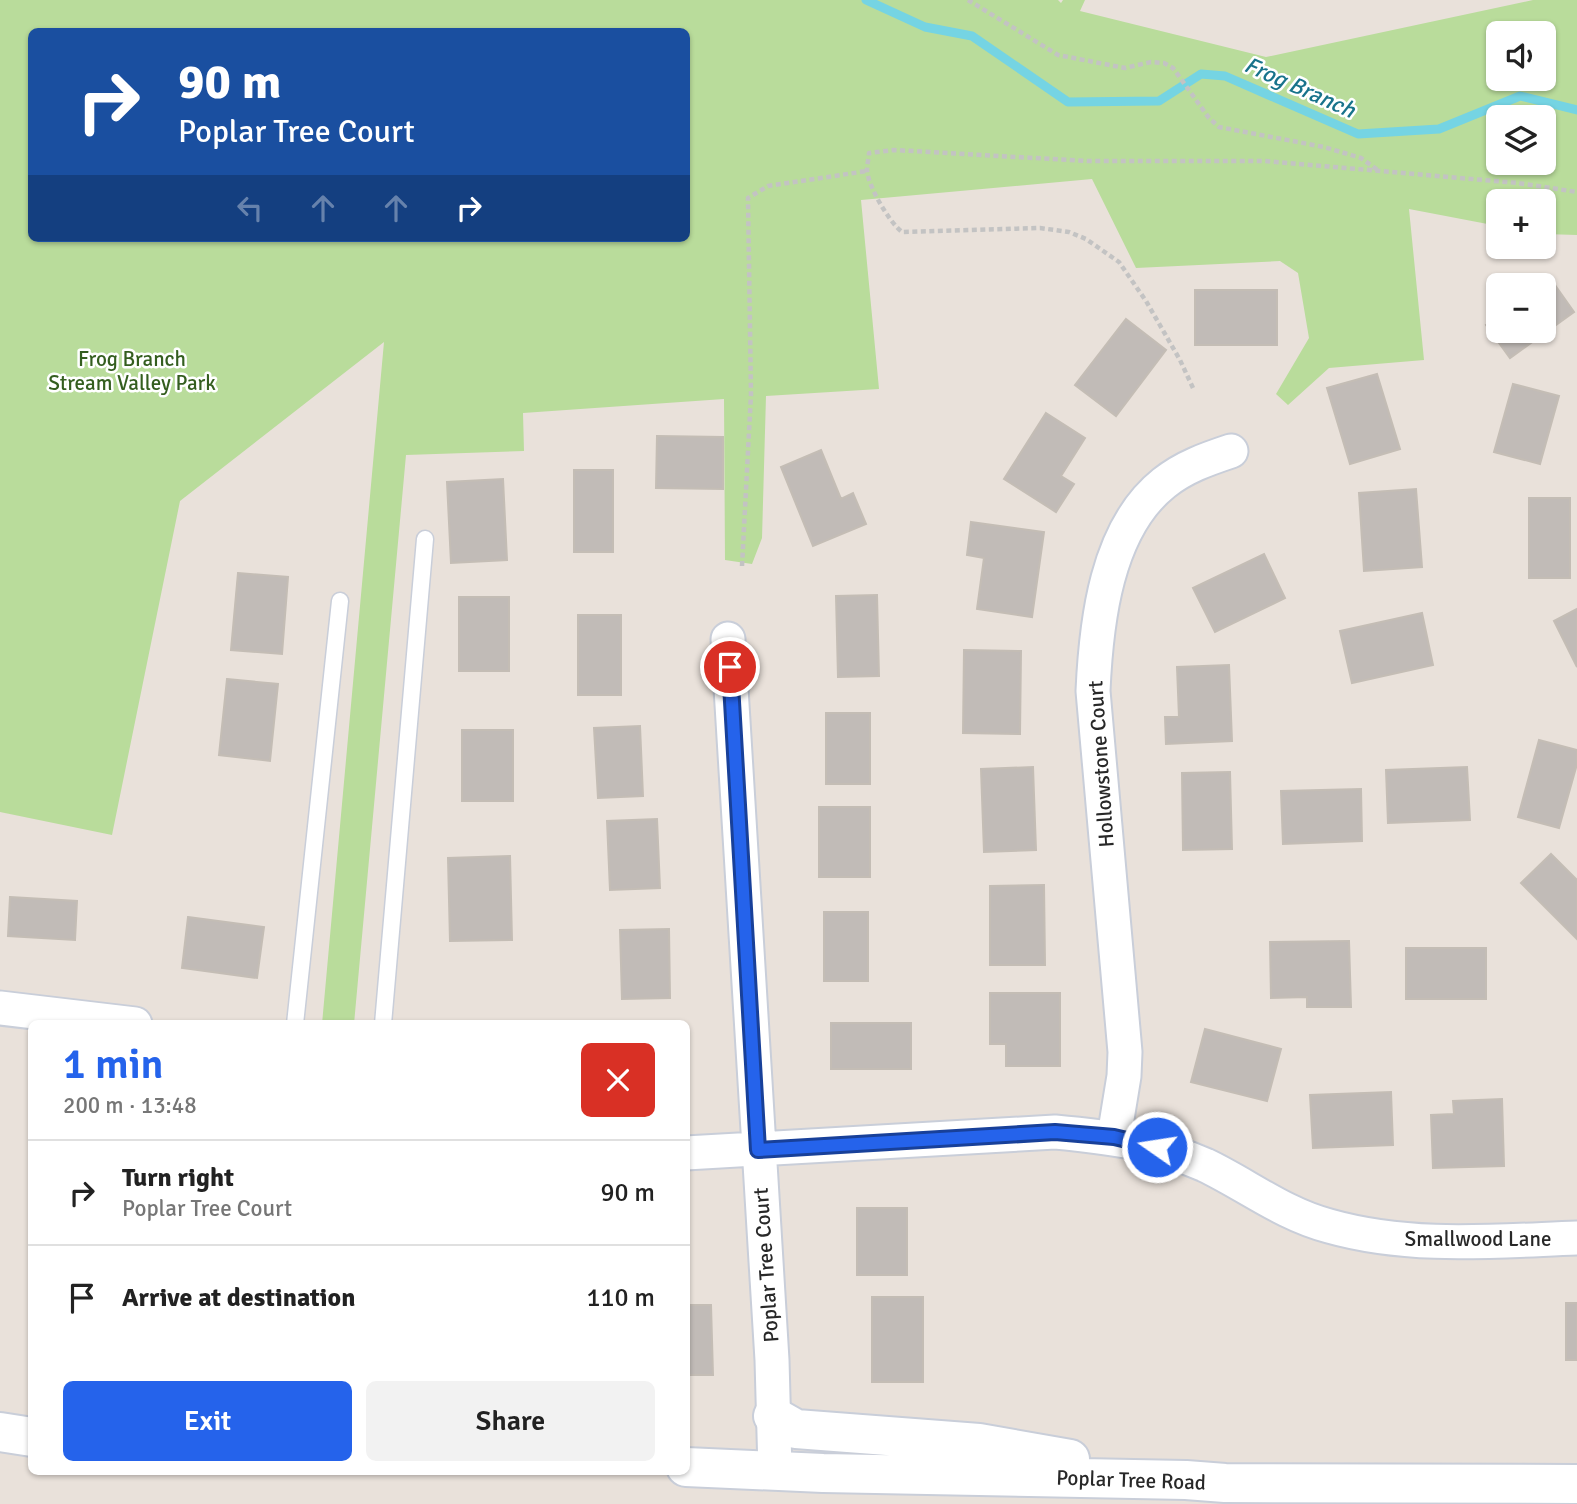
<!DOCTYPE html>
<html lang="en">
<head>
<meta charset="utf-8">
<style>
	body { margin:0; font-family:Signika,sans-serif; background:#f2f2f2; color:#222; height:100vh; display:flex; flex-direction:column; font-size:26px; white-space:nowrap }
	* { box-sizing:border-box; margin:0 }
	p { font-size:23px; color:#767676 }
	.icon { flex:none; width:38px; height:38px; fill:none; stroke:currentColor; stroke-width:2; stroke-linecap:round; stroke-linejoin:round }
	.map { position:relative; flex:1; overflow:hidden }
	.details { position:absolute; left:28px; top:1020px; width:662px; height:455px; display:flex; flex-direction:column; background:#fff; border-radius:10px; box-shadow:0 2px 5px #0004 }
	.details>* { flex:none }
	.banner { position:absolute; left:28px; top:28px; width:662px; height:214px; border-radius:10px; box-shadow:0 2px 5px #0004; background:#1a4fa0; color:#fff; overflow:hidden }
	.tools { position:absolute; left:1486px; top:21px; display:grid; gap:14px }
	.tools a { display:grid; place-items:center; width:70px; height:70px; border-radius:10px; background:#fff; box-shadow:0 2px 5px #0004; font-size:35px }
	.pin { position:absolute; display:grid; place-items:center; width:60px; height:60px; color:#fff; margin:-30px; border:4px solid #fff; border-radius:50%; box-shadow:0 2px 7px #0007 }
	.me { position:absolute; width:77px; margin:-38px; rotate:283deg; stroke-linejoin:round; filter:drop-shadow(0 0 5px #0008) }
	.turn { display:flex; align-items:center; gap:24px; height:147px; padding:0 35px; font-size:32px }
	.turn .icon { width:91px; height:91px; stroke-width:2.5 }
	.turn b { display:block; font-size:49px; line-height:60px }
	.lanes { display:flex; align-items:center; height:66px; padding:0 35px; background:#0003; justify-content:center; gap:35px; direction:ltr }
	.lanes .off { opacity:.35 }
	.round { display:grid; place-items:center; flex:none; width:74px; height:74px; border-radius:10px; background:#f2f2f2 }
	.head { display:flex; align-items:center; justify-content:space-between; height:119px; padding:0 35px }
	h1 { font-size:42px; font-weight:600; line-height:52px; color:#2563eb }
	.primary-button { display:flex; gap:14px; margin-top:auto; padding:14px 35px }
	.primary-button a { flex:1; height:80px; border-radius:10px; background:#2563eb; color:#fff; font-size:28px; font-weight:600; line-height:80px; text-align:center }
	.primary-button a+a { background:#f2f2f2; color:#222 }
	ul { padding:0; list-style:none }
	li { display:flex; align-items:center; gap:21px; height:105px; padding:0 35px; border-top:2px solid #e0e0e0 }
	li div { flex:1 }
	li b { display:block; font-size:26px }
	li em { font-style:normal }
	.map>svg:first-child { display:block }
	.green { fill:#b9dc9b; fill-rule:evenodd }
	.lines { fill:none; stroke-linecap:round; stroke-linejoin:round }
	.stream { stroke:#75d4e3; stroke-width:9 }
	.building { fill:#c1bbb7; stroke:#c4bdb5; stroke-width:2 }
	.service-casing { stroke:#c9ced9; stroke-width:19 }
	.minor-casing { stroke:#c9ced9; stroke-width:37 }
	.secondary-casing { stroke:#c9ced9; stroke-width:42 }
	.path { stroke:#c3c3c3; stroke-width:4.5; stroke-dasharray:5 3.5; stroke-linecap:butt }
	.service { stroke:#fff; stroke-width:16 }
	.minor { stroke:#fff; stroke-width:33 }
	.secondary { stroke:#fff; stroke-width:38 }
	.route-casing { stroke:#184099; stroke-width:18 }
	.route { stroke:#2563eb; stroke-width:12 }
	.labels { text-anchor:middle; stroke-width:5; stroke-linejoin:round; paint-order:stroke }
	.park-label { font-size:21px; fill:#345e1f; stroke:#fff }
	.street-label { font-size:21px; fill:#282828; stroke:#fff }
	.water-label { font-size:23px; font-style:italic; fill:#18738b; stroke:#fff }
</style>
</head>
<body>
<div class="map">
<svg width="1577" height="1504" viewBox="0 0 1577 1504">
	<rect width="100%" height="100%" fill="#e9e1da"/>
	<path class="green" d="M0,0H1058L1061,3L1063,0H1085L1080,11L1266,57L1533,0H1577V235L1544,234V201H1498V226L1409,209L1424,360L1329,368L1288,405L1276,394L1309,338L1298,273L1280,261L1136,268L1092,179L861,200L879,389L766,396L762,538L752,564L725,560L724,399L523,413L524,451L406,455L354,1024H322L384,342L180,501L112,835L0,812ZM32,32H686V238H32ZM1498,33H1544V79H1498ZM1498,117H1544V163H1498Z"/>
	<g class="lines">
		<path class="stream" d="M866,0L925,27L972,36L1068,102L1159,101L1201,74L1225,76L1358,134L1439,129L1520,96L1577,110"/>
	</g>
	<path class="building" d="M1550,278L1574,312L1510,358L1486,325L1498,316V331H1544V285H1541Z
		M1195,290H1277V345H1195Z
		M1126,319L1166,350L1116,416L1075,385Z
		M1377,374L1400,449L1350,464L1327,388Z
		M1513,384L1559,396L1540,464L1494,452Z
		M1046,413L1085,438L1061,476L1074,484L1056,512L1004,479Z
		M657,436L723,437V489L656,488Z
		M821,450L841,499L853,493L866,524L813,546L781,467Z
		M574,470H613V552H574Z
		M503,479L507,560L451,563L447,482Z
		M1416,489L1422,567L1364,571L1359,493Z
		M1529,498H1570V578H1529Z
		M971,522L1044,532L1032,617L977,609L984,558L967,555Z
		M1264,554L1285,598L1215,632L1193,588Z
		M238,573L288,577L282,654L231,650Z
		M877,595L879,676L838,677L836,596Z
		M459,597H509V671H459Z
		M1577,609V667L1554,621Z
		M1422,613L1433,665L1352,683L1340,631Z
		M578,615H621V695H578Z
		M964,650L1021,651L1020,734L963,733Z
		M1229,665L1232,741L1166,744L1165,717H1179L1177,667Z
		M227,679L278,684L270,761L219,755Z
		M826,713H870V784H826Z
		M640,726L643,796L598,798L594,728Z
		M462,730H513V801H462Z
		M1539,740L1577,750V764L1559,828L1518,817Z
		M1033,767L1036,850L984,852L981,769Z
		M1467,767L1470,820L1388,823L1386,770Z
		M1230,772L1232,849L1183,850L1182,773Z
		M1361,789L1362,841L1283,844L1281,791Z
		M819,807H870V877H819Z
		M657,819L660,888L610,890L607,821Z
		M1551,854L1577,880V939L1521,883Z
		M510,856L512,940L450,941L448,858Z
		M1044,885L1045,965H990V886Z
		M10,897L77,901L75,940L8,936Z
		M824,912H868V981H824Z
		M188,917L264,927L257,978L182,968Z
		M669,929L670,998L622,999L620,930Z
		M1349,941L1351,1007H1307V997L1271,998L1270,942Z
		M1406,948H1486V999H1406Z
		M990,993H1060V1066H1006V1044H990Z
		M831,1023H911V1069H831Z
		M1205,1029L1281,1049L1267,1101L1191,1082Z
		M1391,1092L1393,1145L1313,1148L1310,1095Z
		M1502,1099L1504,1166L1433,1168L1431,1115L1454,1114L1453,1101Z
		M857,1208H907V1275H857Z
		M872,1297H923V1382H872Z
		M1566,1303H1577V1360H1566Z
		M686,1305H711L713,1375H686Z"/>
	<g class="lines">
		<g class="service-casing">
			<path id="service" d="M295,1024L340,601
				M383,1024L425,539"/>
		</g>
		<g class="minor-casing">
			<path id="minor" d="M728,639L772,1360L775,1471
				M0,1008L135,1024
				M1114,1137L1124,1076L1125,1052L1093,691C1096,623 1106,529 1164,483C1184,467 1207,459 1231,451
				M686,1153L1055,1132C1109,1137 1155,1143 1205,1165C1247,1185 1283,1214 1329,1226C1410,1249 1494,1241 1577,1238"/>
		</g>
		<g class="secondary-casing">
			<path id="secondary" d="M773,1416L796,1429L979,1443L1070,1459
				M0,1432L32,1437
				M686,1467L823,1473L1186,1480L1225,1483L1577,1484"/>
		</g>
		<path class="path" d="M968,0L1058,55L1125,68L1151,62L1164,63L1173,68L1209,118L1219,127L1324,147L1361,158L1379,171
			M1193,388L1180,360L1146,301L1119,262L1086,239L1069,232L1040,228L902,232C889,222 868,186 867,170C867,164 869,158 869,153L894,150L1087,161H1265L1518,183L1577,192
			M742,566L751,394L748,198L768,186L867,171"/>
		<use href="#service" class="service"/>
		<use href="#minor" class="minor"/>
		<use href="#secondary" class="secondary"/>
	</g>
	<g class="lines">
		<g class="route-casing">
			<path id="route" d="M730,667L758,1150L1055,1132L1114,1137L1157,1147"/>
		</g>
		<use href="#route" class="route"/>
	</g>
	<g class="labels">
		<g class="park-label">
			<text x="132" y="366">Frog Branch<tspan x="132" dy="24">Stream Valley Park</tspan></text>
		</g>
		<g class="street-label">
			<text transform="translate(1101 764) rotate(-94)" y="7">Hollowstone Court</text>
			<text x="1478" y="1246">Smallwood Lane</text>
			<text transform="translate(766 1265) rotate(-94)" y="7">Poplar Tree Court</text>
			<text transform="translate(1131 1480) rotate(2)" y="7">Poplar Tree Road</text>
		</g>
		<g class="water-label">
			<text transform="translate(1300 87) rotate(24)" y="8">Frog Branch</text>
		</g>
	</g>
</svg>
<div class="tools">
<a><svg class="icon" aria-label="sound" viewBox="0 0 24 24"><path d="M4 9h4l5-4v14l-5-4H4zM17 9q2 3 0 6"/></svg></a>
<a><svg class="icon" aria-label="layers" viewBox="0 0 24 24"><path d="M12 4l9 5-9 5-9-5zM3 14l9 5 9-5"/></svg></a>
<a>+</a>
<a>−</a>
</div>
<div class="pin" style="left:730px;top:667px;background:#d93025"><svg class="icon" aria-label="arrive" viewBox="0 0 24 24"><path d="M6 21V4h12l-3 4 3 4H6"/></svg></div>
<svg class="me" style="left:1157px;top:1147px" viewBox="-20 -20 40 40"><circle r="17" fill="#2563eb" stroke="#fff" stroke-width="3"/><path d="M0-11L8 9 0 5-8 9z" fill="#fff"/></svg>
<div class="banner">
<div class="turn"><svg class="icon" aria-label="right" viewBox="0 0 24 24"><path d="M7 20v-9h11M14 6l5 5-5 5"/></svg><div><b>90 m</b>Poplar Tree Court</div></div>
<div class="lanes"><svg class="icon off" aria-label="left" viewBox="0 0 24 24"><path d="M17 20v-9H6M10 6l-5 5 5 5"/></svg><svg class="icon off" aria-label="ahead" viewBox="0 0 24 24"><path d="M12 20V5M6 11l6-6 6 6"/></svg><svg class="icon off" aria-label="ahead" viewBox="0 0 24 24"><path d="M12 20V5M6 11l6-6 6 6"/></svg><svg class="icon" aria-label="right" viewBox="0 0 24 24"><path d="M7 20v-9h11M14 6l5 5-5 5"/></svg></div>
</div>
<section class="details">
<div class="head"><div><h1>1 min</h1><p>200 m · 13:48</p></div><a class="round" style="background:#d93025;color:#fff"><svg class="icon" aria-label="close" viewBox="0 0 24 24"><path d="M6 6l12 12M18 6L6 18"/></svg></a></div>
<ul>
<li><svg class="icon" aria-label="right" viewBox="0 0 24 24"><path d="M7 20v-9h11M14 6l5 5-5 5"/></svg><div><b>Turn right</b><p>Poplar Tree Court</p></div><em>90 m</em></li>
<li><svg class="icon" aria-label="arrive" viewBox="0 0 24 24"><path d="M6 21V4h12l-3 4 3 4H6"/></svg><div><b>Arrive at destination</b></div><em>110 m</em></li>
</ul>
<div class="primary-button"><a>Exit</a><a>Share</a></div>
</section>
</div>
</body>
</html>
